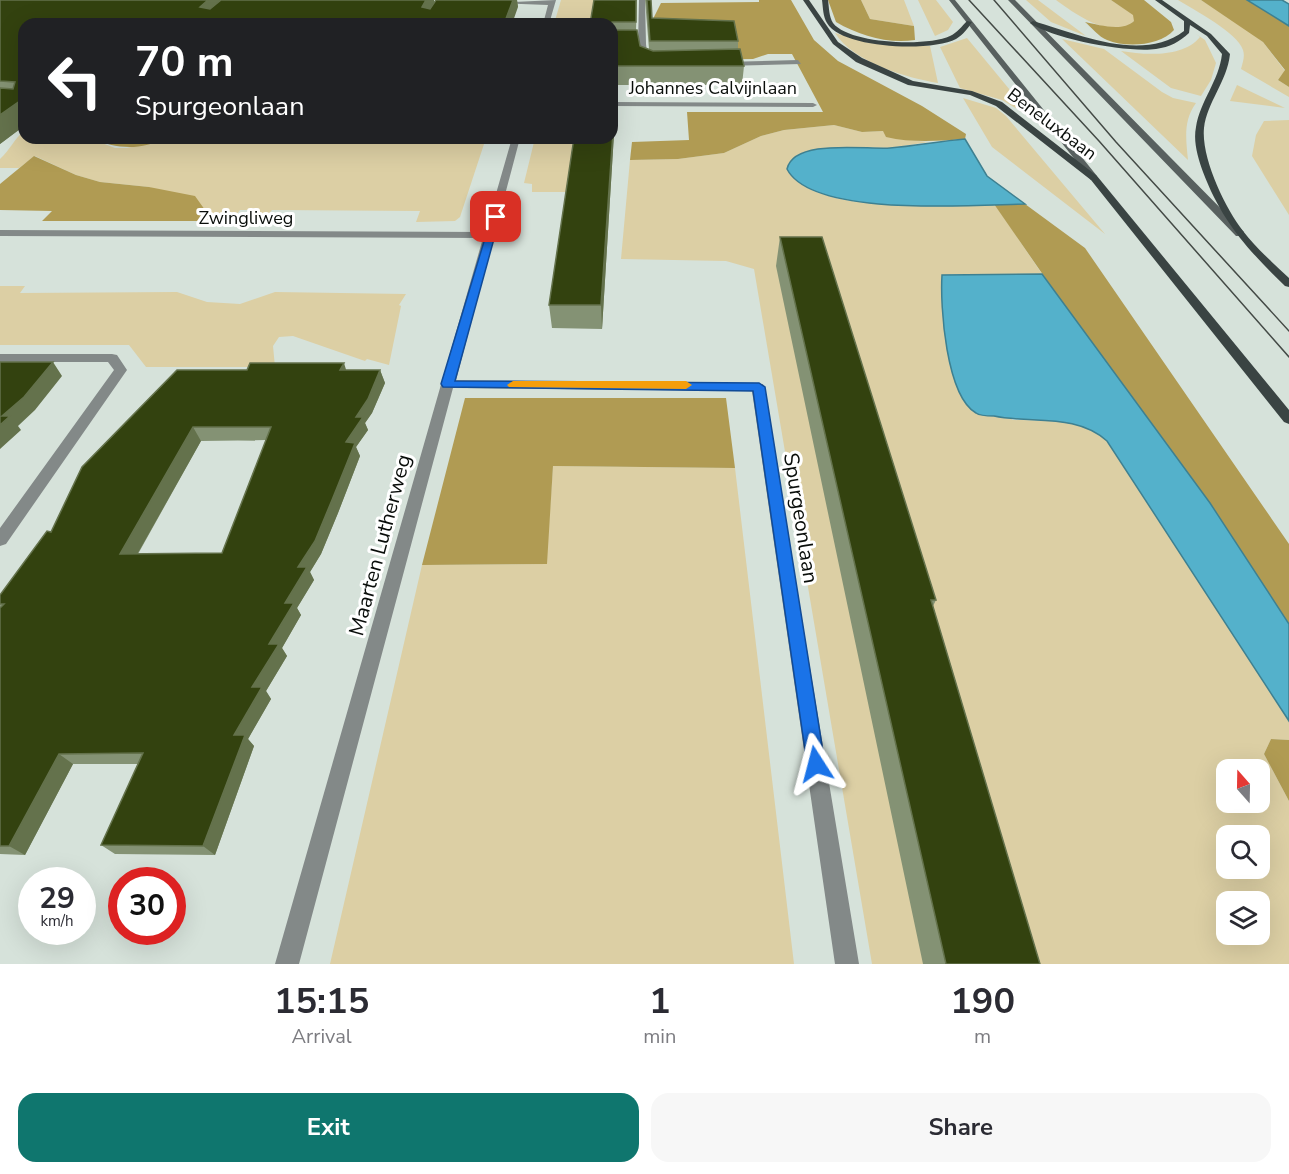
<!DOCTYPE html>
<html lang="en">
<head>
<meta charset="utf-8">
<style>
	body { margin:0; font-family:"Nunito Sans",sans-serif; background:#f7f7f7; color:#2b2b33; height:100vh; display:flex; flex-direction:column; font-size:22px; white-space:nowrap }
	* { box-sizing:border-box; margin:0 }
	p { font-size:20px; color:#7c7c81 }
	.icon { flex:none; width:33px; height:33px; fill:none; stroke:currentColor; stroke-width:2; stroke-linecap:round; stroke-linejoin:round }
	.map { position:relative; height:964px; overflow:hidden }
	.panel { display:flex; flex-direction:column; background:#fff; flex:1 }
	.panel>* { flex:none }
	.top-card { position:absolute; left:18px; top:18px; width:600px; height:126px; border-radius:18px; box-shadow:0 6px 24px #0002; background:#202124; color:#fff; overflow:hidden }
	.needle { width:39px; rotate:340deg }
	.buttons { position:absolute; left:1216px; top:759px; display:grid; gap:12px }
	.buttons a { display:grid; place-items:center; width:54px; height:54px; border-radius:12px; background:#fff; box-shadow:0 6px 24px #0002; font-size:30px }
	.speed { position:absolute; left:18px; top:867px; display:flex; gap:12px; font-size:30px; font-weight:700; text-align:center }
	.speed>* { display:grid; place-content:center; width:78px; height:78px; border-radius:50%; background:#fff; box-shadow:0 6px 24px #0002; line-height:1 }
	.speed small { font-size:15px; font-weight:400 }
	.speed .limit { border:9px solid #d22; background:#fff; color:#111 }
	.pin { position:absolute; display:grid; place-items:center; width:51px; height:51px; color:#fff; margin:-26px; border-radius:12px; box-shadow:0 3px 9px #0006 }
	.me { position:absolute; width:66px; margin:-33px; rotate:351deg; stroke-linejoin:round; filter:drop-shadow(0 0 4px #0008) }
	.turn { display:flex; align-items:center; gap:21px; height:126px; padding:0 18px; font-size:27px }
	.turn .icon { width:78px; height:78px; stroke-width:2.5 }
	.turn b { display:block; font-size:42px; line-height:51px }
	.eta { display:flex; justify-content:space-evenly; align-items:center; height:102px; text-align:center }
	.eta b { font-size:36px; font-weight:700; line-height:42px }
	.button { display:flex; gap:12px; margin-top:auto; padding:12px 18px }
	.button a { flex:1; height:69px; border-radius:18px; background:#0f766e; color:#fff; font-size:24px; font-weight:700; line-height:69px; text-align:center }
	.button a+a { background:#f7f7f7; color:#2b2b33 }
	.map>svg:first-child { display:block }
	.green { fill:#dccfa4; fill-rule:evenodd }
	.forest { fill:#b09b53 }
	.water { fill:#54b1cb; stroke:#3e8091; stroke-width:1.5 }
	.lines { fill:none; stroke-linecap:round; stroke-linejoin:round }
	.minor { fill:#838988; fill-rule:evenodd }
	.secondary { fill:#58605f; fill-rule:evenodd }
	.primary { fill:#3a4443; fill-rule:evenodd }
	.tram { stroke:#444a46; stroke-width:1.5 }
	.wall { fill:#849274; fill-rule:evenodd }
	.shaded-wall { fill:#64724c }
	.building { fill:#33420f; stroke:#64724c; stroke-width:1.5; fill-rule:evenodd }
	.route { fill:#1a73e8; stroke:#114b97; stroke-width:1.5 }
	.slow { fill:#f59e0b }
	.labels { text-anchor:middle; stroke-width:6; stroke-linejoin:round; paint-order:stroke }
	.far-street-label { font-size:18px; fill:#090d0a; stroke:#fff }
	.street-label { font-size:21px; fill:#090d0a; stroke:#fff }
</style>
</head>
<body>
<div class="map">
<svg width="1289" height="964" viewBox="0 0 1289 964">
	<rect width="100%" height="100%" fill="#d6e2da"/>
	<path class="green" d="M561,0H595L591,24H554Z
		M861,0H904L914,26L870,19Z
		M918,0H936L953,22L948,30L935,36Z
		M1026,0H1038L1086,36L1051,22Z
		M1056,0H1111L1134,15V21C1113,42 1074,13 1056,0Z
		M1178,0H1201L1248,30L1263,42L1285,71L1278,80L1289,87V97L1241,69C1243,62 1245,56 1243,50C1237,32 1194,10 1178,0Z
		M835,33L869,43L930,46L938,83C907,78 853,62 835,33Z
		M1196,34L1205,40L1216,63L1211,80L1201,96L1171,88L1121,51C1145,55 1183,58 1200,37Z
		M967,38L1034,119L1002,100L960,88L940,47Z
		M1062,39L1104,49L1162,92L1173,98L1196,103C1183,121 1186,139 1188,160Z
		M1237,85L1285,108L1230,101Z
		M963,98L996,108L1006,116L1105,234L992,147Z
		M1289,120V215L1252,156L1256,135L1264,121Z
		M834,125L862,132L883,131L909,140L929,142L890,148L837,147L787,169C808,209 911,206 951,205C963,205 985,201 996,206L1042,274H950L1012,420C1045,421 1081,418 1107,441L1289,721V740L1271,739L1264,754L1289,801V964H872L754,269L726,261L621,259L630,160L678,159L724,153L761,136L784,130ZM1227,770H1260V802H1227ZM1227,836H1260V868H1227ZM1227,902H1260V934H1227Z
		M24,131V138H89L115,148H127L168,138H486L460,217L455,221L416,222L420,211L272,210L266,217H255L260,210H240L232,221H200L205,210L149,187L100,182L76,175L35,156L19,168H0V159C10,150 14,139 24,131Z
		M535,138H576L568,192H532V184L524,183Z
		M0,286H25L20,293L177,292L207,302L240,304L275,292L406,294L399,305L401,306L389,365L367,359L365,361L293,336L279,337L273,346L275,367H146L129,345H0Z
		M553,466L735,468L794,964H330L422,565L546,564Z"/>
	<path class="forest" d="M759,0H791L814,40L838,61L922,106L966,134L965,139C938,141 912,143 886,137L883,131L862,132L834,125L784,130L761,136L724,153L678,159L630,160L632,142L689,140L687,112H823L792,54H768L753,59L660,60L653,19L661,3L759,2Z
		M828,0H861L870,19L914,26L915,40C888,44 860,36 836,22Z
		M1111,0H1144L1171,22L1174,30C1160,46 1126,48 1107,40C1099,37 1091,27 1085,22C1099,25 1123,32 1134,21L1133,15Z
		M1201,0H1247L1289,26V87L1278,80L1285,70L1263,42Z
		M89,138H168C137,151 119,149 89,138Z
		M34,156L76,175L100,182L149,187L195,196L205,210L200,221H42L52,211L0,210V184Z
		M994,204H1025L1085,248L1289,544V624L1210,503L1075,321Z
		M465,398H726L735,468L553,466L547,564L422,565Z
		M1271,739L1289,740V801L1264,754Z"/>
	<path class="water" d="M1247,0H1282L1289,4V26Z
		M965,139L987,176L1025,204C974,205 812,218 787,169C794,138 867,150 890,148C915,146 940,141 965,139Z
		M1042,274L1210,503L1289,624V721L1107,441C1076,413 1032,424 994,416C989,416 980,416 976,413C946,396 940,306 942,275Z"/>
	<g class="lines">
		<path class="minor" d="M556,0L549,24H543L548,5L495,3Z
			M639,0H645L646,44L648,61L652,63L648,65L641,62L638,44Z
			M798,60L801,64L723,66L719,64L723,62Z
			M612,102L813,103L817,105L813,107L612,106Z
			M512,138H520L456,380L763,384L859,964H835L752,391L453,388L299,964H275L483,238L0,236V230L485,232Z
			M0,354H112L117,355L127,370L6,544L0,546V528L114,370L108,362H0Z"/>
		<path class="secondary" d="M949,0H955L1097,176V180H1091Z
			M1008,0H1015L1244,232V236H1236Z"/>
		<path class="primary" d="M803,0H809L838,42L862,58L913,81L972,91L1002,102L1097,176L1289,410V424L1284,422L1091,180L996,106L970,95L908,85L856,62L833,44Z
			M822,0H828C829,7 829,17 833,23C849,44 927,47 950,36C957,33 962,26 967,21L972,22C968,28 963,35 956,39C932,52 842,49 827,23C823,17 823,7 822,0Z
			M1155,0H1162L1211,34L1230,54C1227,82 1207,102 1204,128C1201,158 1225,208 1243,231C1256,248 1273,263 1289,278V287L1285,286C1248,250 1222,222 1203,172C1198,158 1193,142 1196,127C1200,101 1219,81 1222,54L1207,36L1190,25L1189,33C1179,42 1170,47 1156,49C1127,53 1054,39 1030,23L1033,21C1078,34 1142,63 1184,31V21Z"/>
		<path class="tram" d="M969,0L1099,141L1289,357
			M994,0L1116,142L1289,331"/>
	</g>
	<path class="wall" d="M0,0L434,3L436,0H517L518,7L24,24V126L0,144Z
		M594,0H637L636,30L640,46L649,49L645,0H651L652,18L738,41V49L744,66L742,85H617L602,329L552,328L549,305L612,138V24H590Z
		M780,237L936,600L933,606L1040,964H923L776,266Z
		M346,370H380L385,383L372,413L365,423L368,430L356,447L360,456L338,513L321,554L310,572L314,580L297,608L301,615L282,648L287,656L266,691L271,699L248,739L254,746L215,855L115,854L101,845L138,764H73L25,855L0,854V595L51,532L82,467ZM266,440L222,553L138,554L201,441Z"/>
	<path class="shaded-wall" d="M208,0H222L207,24L200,7Z
		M426,0H434L435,7L425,24L422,7Z
		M513,0H517L518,7L512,24H504Z
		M617,66V85L602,329L601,305L612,101V82Z
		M24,98V126L0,144V115Z
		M53,362L62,376L35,410L18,426L21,430L0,449V425L2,416Z
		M344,363L348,376L340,370Z
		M380,370L385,383L372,413L365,423L368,430L356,447L360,456L338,513L321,554L310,572L314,580L297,608L301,615L282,648L287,656L266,691L271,699L248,739L254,746L215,855L203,846L234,735L356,417Z
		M193,427L201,441L130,567L120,554Z
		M59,754L73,764L25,855L9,846Z"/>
	<path class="building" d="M0,0H208L200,7L210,9L221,0H426L422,7L430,9L436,0H513L504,24H24V98L0,115V88L13,89L15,82L0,81Z
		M594,0H636V22H612L611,24H590Z
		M647,0H651L652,18L734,21L738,41H650Z
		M612,30H637L640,46L653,51L740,49L744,66H617L616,80L612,82Z
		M612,88L616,89L601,305H549L574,138H612Z
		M780,237H822L936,600H931L1040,964H946Z
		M0,362H53L24,397L2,416H10L0,425Z
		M250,363H344L340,370H380L368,399L356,417H363L346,442L355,443L332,500L315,541L298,567H307L285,603H294L269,644H279L252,687H262L234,735H245L203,846L101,845L143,753L59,754L9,846H0V608L4,604H0V595L47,531L51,532L82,467L177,370H247ZM193,427H271L222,553L120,554Z"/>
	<path class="route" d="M492,215L500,217L455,381L759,383L765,387L825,764L823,770L816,772L810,770L807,764L753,391L443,387L441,384Z"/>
	<path class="slow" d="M513,381H686L692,385L686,389L509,387L507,385Z"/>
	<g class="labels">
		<g class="far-street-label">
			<text x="713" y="94">Johannes Calvijnlaan</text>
			<text transform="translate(1052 124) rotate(37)" y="6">Beneluxbaan</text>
			<text x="246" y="224">Zwingliweg</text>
		</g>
		<g class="street-label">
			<text transform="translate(801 518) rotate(81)" y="7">Spurgeonlaan</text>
			<text transform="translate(380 545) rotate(-75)" y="7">Maarten Lutherweg</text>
		</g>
	</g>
</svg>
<div class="buttons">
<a><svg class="needle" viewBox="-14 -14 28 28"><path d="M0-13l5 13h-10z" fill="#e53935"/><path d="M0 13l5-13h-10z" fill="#7c7c81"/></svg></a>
<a><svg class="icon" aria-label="search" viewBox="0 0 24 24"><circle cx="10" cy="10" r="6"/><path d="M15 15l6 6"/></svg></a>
<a><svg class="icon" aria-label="layers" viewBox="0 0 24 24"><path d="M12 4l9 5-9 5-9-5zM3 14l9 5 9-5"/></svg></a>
</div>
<div class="speed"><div>29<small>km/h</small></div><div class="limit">30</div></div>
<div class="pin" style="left:496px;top:217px;background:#d93025"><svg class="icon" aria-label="arrive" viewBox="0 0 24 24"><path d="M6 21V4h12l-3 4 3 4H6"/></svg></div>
<svg class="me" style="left:816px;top:764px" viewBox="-20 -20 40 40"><path d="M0-17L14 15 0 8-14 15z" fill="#1a73e8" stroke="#fff" stroke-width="4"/></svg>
<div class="top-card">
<div class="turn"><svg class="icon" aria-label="left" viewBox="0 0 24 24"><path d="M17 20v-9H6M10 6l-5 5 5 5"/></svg><div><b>70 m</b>Spurgeonlaan</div></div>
</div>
</div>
<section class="panel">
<div class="eta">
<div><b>15:15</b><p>Arrival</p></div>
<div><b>1</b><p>min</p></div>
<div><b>190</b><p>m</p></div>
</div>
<div class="button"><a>Exit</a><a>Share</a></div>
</section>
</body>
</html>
